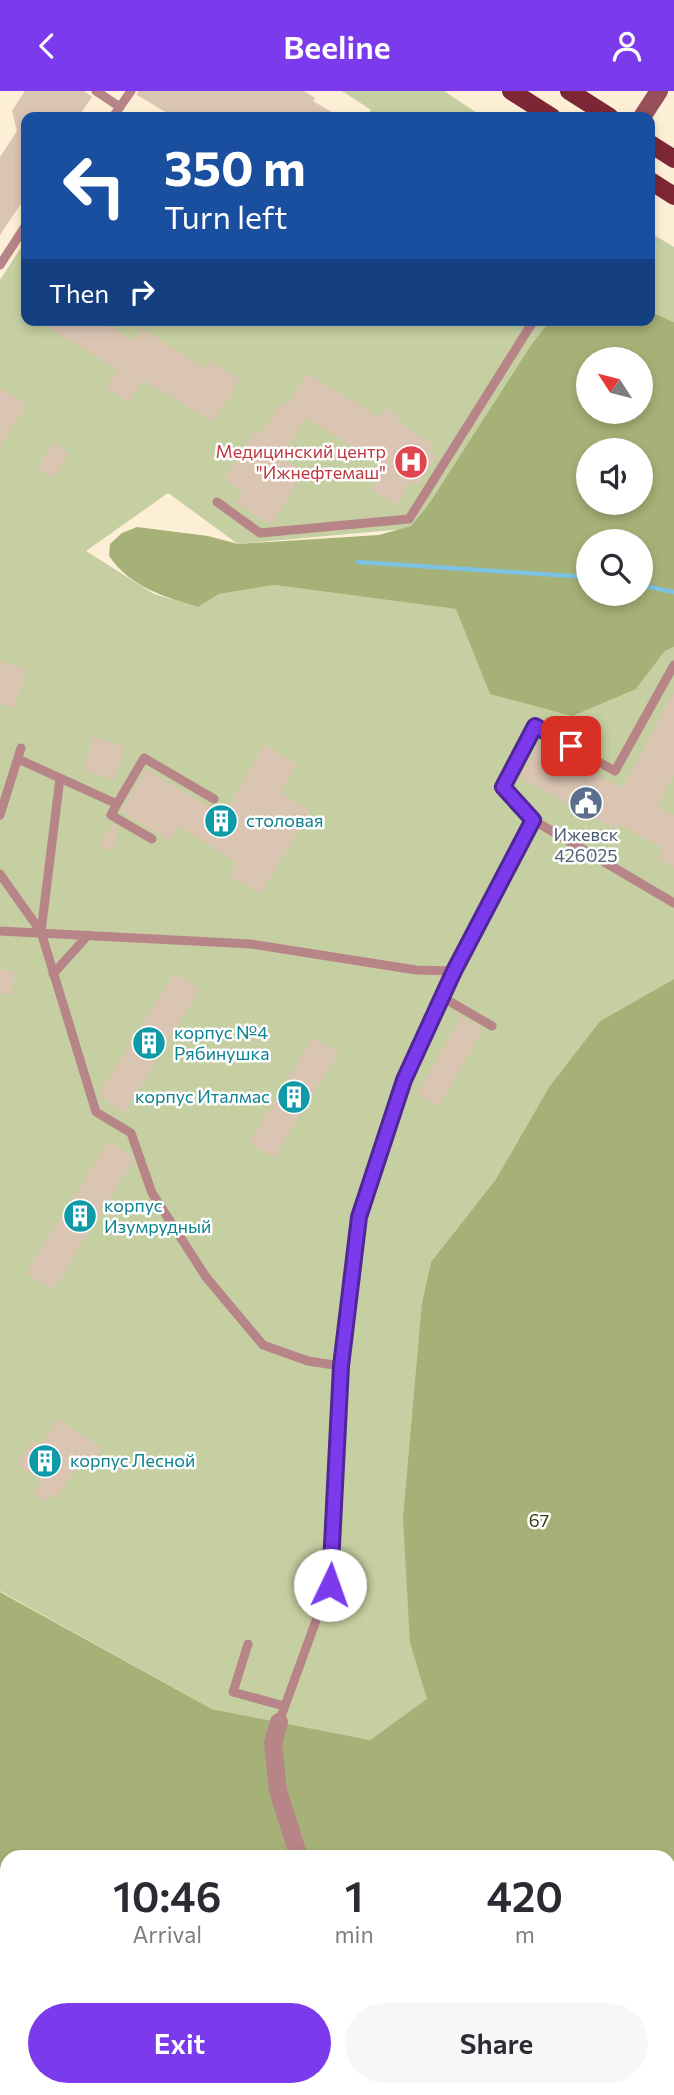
<!DOCTYPE html>
<html lang="en">
<head>
<meta charset="utf-8">
<style>
	body { margin:0; font-family:Commissioner,sans-serif; background:#f7f7f7; color:#2b2b33; height:100vh; display:flex; flex-direction:column; font-size:26px; white-space:nowrap }
	* { box-sizing:border-box; margin:0 }
	p { font-size:23px; color:#7c7c81 }
	.icon { flex:none; width:38px; height:38px; fill:none; stroke:currentColor; stroke-width:2; stroke-linecap:round; stroke-linejoin:round }
	.map { position:relative; flex:1; overflow:hidden }
	.panel { position:absolute; left:0px; top:1759px; width:676px; height:247px; display:flex; flex-direction:column; background:#fff; border-radius:21px 21px 0 0; box-shadow:0 4px 10px #0003 }
	.panel>* { flex:none }
	.banner { position:absolute; left:21px; top:21px; width:634px; height:214px; border-radius:14px; box-shadow:0 4px 10px #0003; background:#1a4fa0; color:#fff; overflow:hidden }
	.needle { width:46px; rotate:306deg }
	.controls { position:absolute; left:576px; top:256px; display:grid; gap:14px }
	.controls a { display:grid; place-items:center; width:77px; height:77px; border-radius:50%; background:#fff; box-shadow:0 4px 10px #0003; font-size:35px }
	.pin { position:absolute; display:grid; place-items:center; width:60px; height:60px; color:#fff; margin:-30px; border-radius:14px; box-shadow:0 4px 10px #0006 }
	.me { position:absolute; width:77px; margin:-38px; rotate:3deg; stroke-linejoin:round; filter:drop-shadow(0 0 5px #0008) }
	.turn { display:flex; align-items:center; gap:24px; height:147px; padding:0 28px; font-size:32px }
	.turn .icon { width:91px; height:91px; stroke-width:2.5 }
	.turn b { display:block; font-size:49px; line-height:60px }
	.then { display:flex; align-items:center; height:66px; padding:0 28px; background:#0003; gap:14px; font-size:26px }
	.eta { display:flex; justify-content:space-evenly; align-items:center; height:119px; text-align:center }
	.eta b { font-size:42px; font-weight:600; line-height:49px }
	.primary-button { display:flex; gap:14px; margin-top:auto; padding:14px 28px }
	.primary-button a { flex:1; height:80px; border-radius:42px; background:#7c3aed; color:#fff; font-size:28px; font-weight:600; line-height:80px; text-align:center }
	.primary-button a+a { background:#f7f7f7; color:#2b2b33 }
	header { display:flex; justify-content:space-between; align-items:center; height:91px; padding:0 28px; background:#7c3aed; color:#fff; font-size:32px; font-weight:600 }
	.map>svg:first-child { display:block }
	.green { fill:#c5cfa1 }
	.forest { fill:#a5b176; fill-rule:evenodd }
	.lines { fill:none; stroke-linecap:round; stroke-linejoin:round }
	.stream { stroke:#7ec1e0; stroke-width:4.5 }
	.building { fill:#dac4b2 }
	.service { stroke:#b78488; stroke-width:9 }
	.minor { stroke:#b78488; stroke-width:18 }
	.secondary { stroke:#974f58; stroke-width:18 }
	.primary { stroke:#7d2636; stroke-width:18 }
	.route-casing { stroke:#51269a; stroke-width:18 }
	.route { stroke:#7c3aed; stroke-width:12 }
	.labels { text-anchor:middle; stroke-width:5; stroke-linejoin:round; paint-order:stroke }
	.health-label { font-size:18px; fill:#be3a42; stroke:#fff; text-anchor:end }
	.culture-label { font-size:18px; fill:#0d838f; stroke:#fff; text-anchor:start }
	.service-label { font-size:18px; fill:#4e5e75; stroke:#fff }
	.park-label { font-size:18px; fill:#343b0d; stroke:#fff }
</style>
</head>
<body>
<header><svg class="icon" aria-label="back" viewBox="0 0 24 24"><path d="M15 5l-7 7 7 7"/></svg>Beeline<svg class="icon" aria-label="person" viewBox="0 0 24 24"><circle cx="12" cy="8" r="4"/><path d="M4 21q1-7 8-7t8 7"/></svg></header>
<div class="map">
<svg width="674" height="2004" viewBox="0 0 674 2004">
	<rect width="100%" height="100%" fill="#fdeed6"/>
	<path class="green" d="M342,0H444L483,26H366L371,19Z
		M649,141L674,156V231L649,220Z
		M26,149V229H549L415,437L238,453L168,402L86,460L154,503L198,516L219,503L274,494L457,518L490,603L636,598L665,560L674,556V888L600,930L549,996L496,1088L431,1171L422,1211L410,1552L428,1608L370,1649L212,1618L0,1500V189Z"/>
	<path class="forest" d="M649,220L674,231V556L665,560L636,598L572,625L490,603L456,518L274,494L219,503L198,516C165,506 130,496 109,465L110,453L122,442L137,436L208,445L238,453L379,444L411,435L429,413L530,256L550,229H649ZM588,268H640V320H588ZM588,359H640V411H588ZM588,450H640V502H588Z
		M674,888V2004H0V1501L212,1618L370,1649L427,1608L410,1552L403,1427L422,1211L431,1171L496,1088L549,996L600,930ZM7,1766H668V1998H7Z"/>
	<g class="lines">
		<path class="stream" d="M358,471L588,486
			M640,494L674,501"/>
	</g>
	<path class="building" d="M25,0H84L92,6L78,26H26V105L0,144V66L17,40L12,20Z
		M138,0H304L315,7L313,10L340,26H174L137,4Z
		M36,229H100L134,250L142,237L205,278L210,270L240,289L213,331L143,289L129,311L105,297L117,278Z
		M307,282L379,326L385,317L399,325L396,329L433,353L428,361L436,366L418,394L411,390L396,414L371,399L386,376L306,327L281,366L304,381L271,434L236,412L243,401L224,389L255,340L260,344L281,311L286,315Z
		M0,297L27,313L0,356Z
		M52,352L69,362L54,388L37,378Z
		M0,570L27,578L14,617L0,613Z
		M674,602V684L657,715L674,724V777L657,768L663,757L618,733L615,738L520,687L539,652L622,697Z
		M93,646L125,655L115,689L83,679Z
		M265,653L297,674L281,702L311,719L260,803L229,785L237,771L179,736L170,750L121,720L146,678L223,724Z
		M112,733L118,736L113,760L98,756Z
		M0,878L15,881L11,904L0,902Z
		M174,882L200,898L124,1022L98,1004Z
		M461,925L483,938L439,1016L417,1004Z
		M313,946L339,961L274,1067L249,1052Z
		M108,1050L132,1065L133,1069L53,1199L26,1182Z
		M57,1328L102,1357L89,1377L80,1371L56,1408L50,1404L46,1410L33,1402L41,1389L17,1374L32,1350L39,1355Z"/>
	<g class="lines">
		<path class="service" d="M96,0L120,16
			M113,26L131,0
			M0,174L26,134
			M217,411L260,442L409,428L534,229
			M18,668L117,713L111,724L152,748
			M117,713L144,667L214,708
			M0,724L21,657
			M533,729L503,696L535,635L615,680L674,574
			M0,783L41,841L96,1021L131,1042L152,1102L206,1186L263,1254L308,1270L341,1275
			M0,840L251,853L416,879L454,880L533,729L674,812
			M41,841L60,687
			M53,883L88,844
			M442,906L492,935
			M248,1553L233,1601L284,1615
			M279,1631L329,1494L341,1275L359,1126L404,989L454,880"/>
		<path class="minor" d="M279,1631L273,1652L278,1700L299,1766
			M438,2004V1998"/>
		<path class="secondary" d="M642,26L659,0"/>
		<path class="primary" d="M511,0L552,26
			M569,0L610,26
			M649,52L674,68
			M649,89L674,105"/>
	</g>
	<g class="lines">
		<g class="route-casing">
			<path id="route" d="M330,1494L341,1275L359,1126L404,989L454,880L533,729L503,696L535,635L571,655"/>
		</g>
		<use href="#route" class="route"/>
	</g>
	<defs>
		<g id="hospital-disc" transform="scale(1.75)"><circle r="9.5" fill="#e0444e" stroke="#fff"/><path d="M-5-5h3v3.5h4V-5h3V5h-3V1.5h-4V5h-3Z" fill="#fff"/></g>
		<g id="civic-disc" transform="scale(1.75)"><circle r="9.5" fill="#5c6f8a" stroke="#fff"/><path d="M-.6-6.5H3V-4.5H.6V-3L4-1V1h2V6H-6V1h2V-1L-.6-3ZM-1.2 2.5V6h2.4V2.5Z" fill="#fff"/></g>
		<g id="building-disc" transform="scale(1.75)"><circle r="9.5" fill="#0f9aa8" stroke="#fff"/><path d="M-4-6H4V6H1V3H-1V6H-4ZM-2.5-4.3h1.7v1.8h-1.7ZM.8-4.3h1.7v1.8H.8ZM-2.5-1h1.7V.8h-1.7ZM.8-1h1.7V.8H.8Z" fill="#fff"/></g>
	</defs>
	<g fill-rule="evenodd">
		<use href="#hospital-disc" x="411" y="371"/>
		<use href="#civic-disc" x="586" y="712"/>
		<use href="#building-disc" x="221" y="730"/>
		<use href="#building-disc" x="149" y="952"/>
		<use href="#building-disc" x="294" y="1006"/>
		<use href="#building-disc" x="80" y="1125"/>
		<use href="#building-disc" x="45" y="1370"/>
	</g>
	<g class="labels">
		<g class="health-label">
			<text x="386" y="367">Медицинский центр<tspan x="386" dy="21">"Ижнефтемаш"</tspan></text>
		</g>
		<g class="culture-label">
			<text x="246" y="736">столовая</text>
			<text x="174" y="948">корпус №4<tspan x="174" dy="21">Рябинушка</tspan></text>
			<text x="270" y="1012" text-anchor="end">корпус Италмас</text>
			<text x="104" y="1121">корпус<tspan x="104" dy="21">Изумрудный</tspan></text>
			<text x="70" y="1376">корпус Лесной</text>
		</g>
		<g class="service-label">
			<text x="586" y="750">Ижевск<tspan x="586" dy="21">426025</tspan></text>
		</g>
		<g class="park-label">
			<text x="539" y="1436">67</text>
		</g>
	</g>
</svg>
<div class="controls">
<a><svg class="needle" viewBox="-14 -14 28 28"><path d="M0-13l5 13h-10z" fill="#e53935"/><path d="M0 13l5-13h-10z" fill="#7c7c81"/></svg></a>
<a><svg class="icon" aria-label="sound" viewBox="0 0 24 24"><path d="M4 9h4l5-4v14l-5-4H4zM17 9q2 3 0 6"/></svg></a>
<a><svg class="icon" aria-label="search" viewBox="0 0 24 24"><circle cx="10" cy="10" r="6"/><path d="M15 15l6 6"/></svg></a>
</div>
<div class="pin" style="left:571px;top:655px;background:#d93025"><svg class="icon" aria-label="arrive" viewBox="0 0 24 24"><path d="M6 21V4h12l-3 4 3 4H6"/></svg></div>
<svg class="me" style="left:330px;top:1494px" viewBox="-20 -20 40 40"><circle r="19" fill="#fff"/><path d="M0-13L10 11 0 6-10 11z" fill="#7c3aed"/></svg>
<div class="banner">
<div class="turn"><svg class="icon" aria-label="left" viewBox="0 0 24 24"><path d="M17 20v-9H6M10 6l-5 5 5 5"/></svg><div><b>350 m</b>Turn left</div></div>
<div class="then">Then<svg class="icon" aria-label="right" viewBox="0 0 24 24"><path d="M7 20v-9h11M14 6l5 5-5 5"/></svg></div>
</div>
<section class="panel">
<div class="eta">
<div><b>10:46</b><p>Arrival</p></div>
<div><b>1</b><p>min</p></div>
<div><b>420</b><p>m</p></div>
</div>
<div class="primary-button"><a>Exit</a><a>Share</a></div>
</section>
</div>
</body>
</html>
